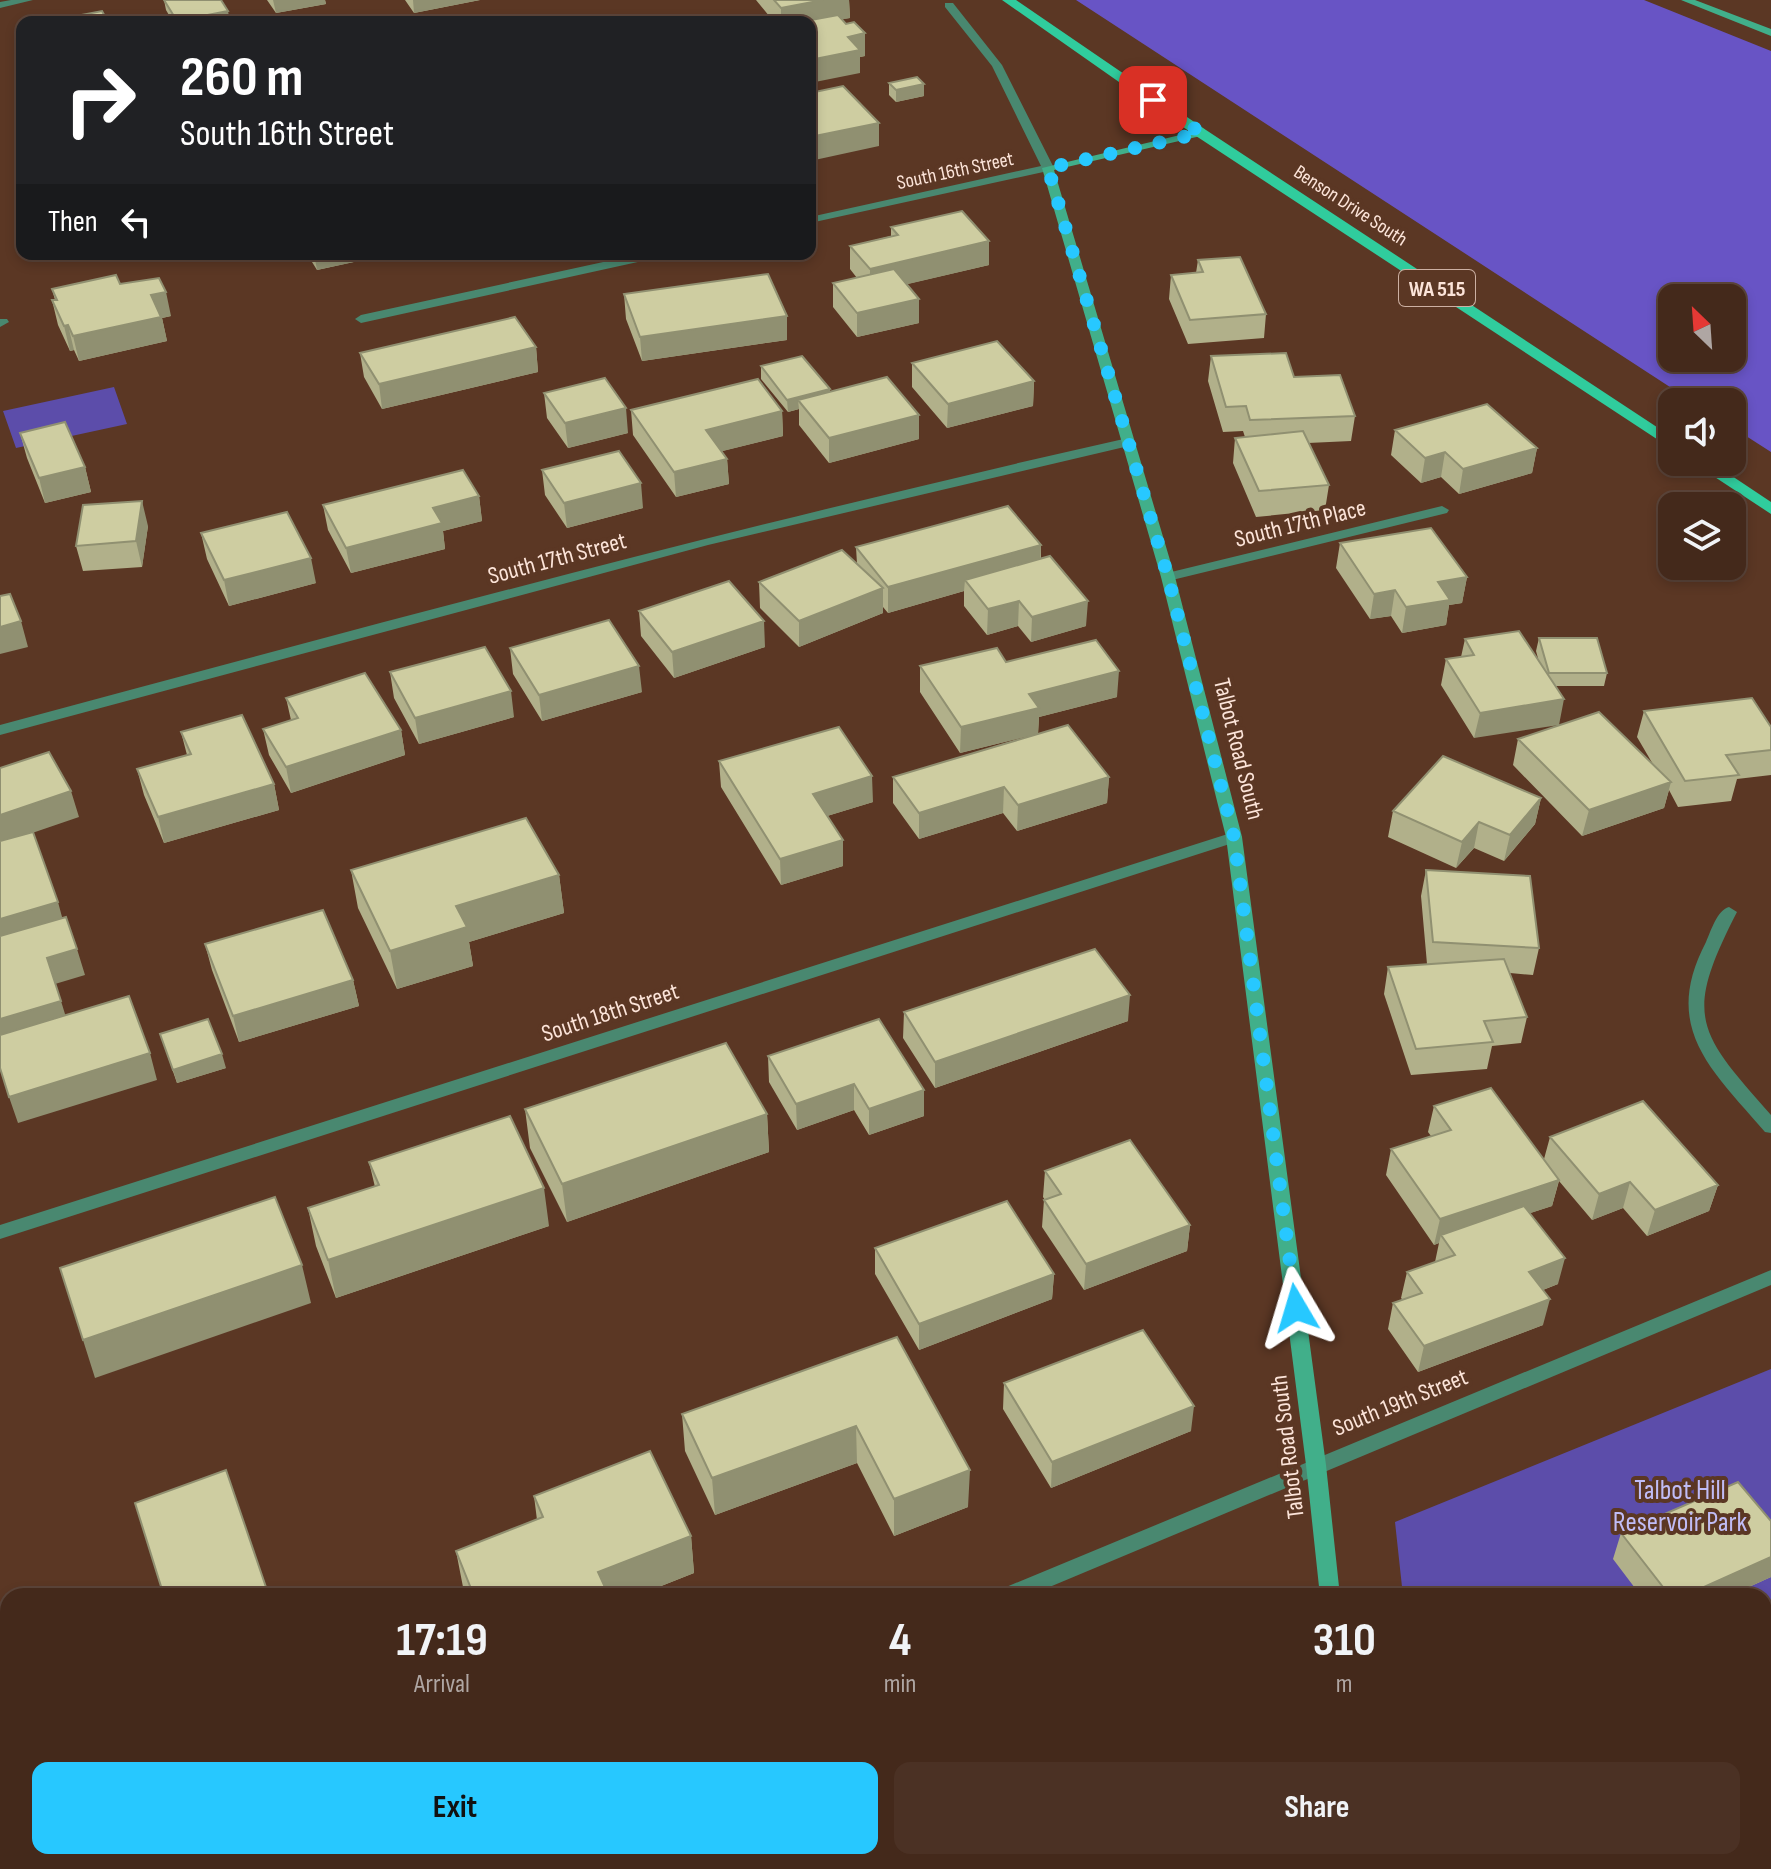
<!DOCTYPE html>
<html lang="en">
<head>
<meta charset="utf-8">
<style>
	body { margin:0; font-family:"Sofia Sans Condensed",sans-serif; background:#4b3124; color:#f1f3f6; height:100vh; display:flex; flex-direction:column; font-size:30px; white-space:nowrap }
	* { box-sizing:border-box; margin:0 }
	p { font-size:26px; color:#afa6a3 }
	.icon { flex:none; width:44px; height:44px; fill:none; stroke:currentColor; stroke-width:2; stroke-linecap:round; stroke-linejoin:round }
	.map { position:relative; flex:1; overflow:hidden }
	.details { position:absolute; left:0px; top:1588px; width:1772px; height:282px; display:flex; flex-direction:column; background:#44291b; border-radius:24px 24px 0 0; box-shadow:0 4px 12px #0003,0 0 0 2px #5c453a }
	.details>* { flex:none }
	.hud { position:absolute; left:16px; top:16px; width:800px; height:244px; border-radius:16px; box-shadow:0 4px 12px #0003,0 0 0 2px #5c453a; background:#202124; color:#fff; overflow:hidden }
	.needle { width:52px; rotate:335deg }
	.tools { position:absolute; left:1658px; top:284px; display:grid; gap:16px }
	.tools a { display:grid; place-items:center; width:88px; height:88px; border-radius:16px; background:#44291b; box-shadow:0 4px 12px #0003,0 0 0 2px #5c453a; font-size:40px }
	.pin { position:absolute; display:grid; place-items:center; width:68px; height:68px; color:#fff; margin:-34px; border-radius:16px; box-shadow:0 4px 12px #0006 }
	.me { position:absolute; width:88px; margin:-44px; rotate:353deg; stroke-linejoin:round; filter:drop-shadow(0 0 6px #0008) }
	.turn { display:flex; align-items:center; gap:28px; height:168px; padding:0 32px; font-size:36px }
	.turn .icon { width:104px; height:104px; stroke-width:2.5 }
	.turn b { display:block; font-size:56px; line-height:68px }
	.then { display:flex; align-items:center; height:76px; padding:0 32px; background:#0003; gap:16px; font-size:30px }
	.eta { display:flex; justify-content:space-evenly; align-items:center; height:136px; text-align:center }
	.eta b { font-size:48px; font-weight:700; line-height:56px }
	.button { display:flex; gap:16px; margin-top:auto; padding:16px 32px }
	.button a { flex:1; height:92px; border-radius:16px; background:#27c8ff; color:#111; font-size:32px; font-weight:700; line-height:92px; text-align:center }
	.button a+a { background:#4b3124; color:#f1f3f6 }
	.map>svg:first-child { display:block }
	.green { fill:#5c4daa }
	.forest { fill:#6854c5; fill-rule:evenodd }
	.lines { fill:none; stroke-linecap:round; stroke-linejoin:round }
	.path { stroke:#a48677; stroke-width:6; stroke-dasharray:7 5; stroke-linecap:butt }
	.lane { fill:#498870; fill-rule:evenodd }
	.street { fill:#498870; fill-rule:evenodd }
	.secondary { fill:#41af8a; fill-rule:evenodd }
	.primary { fill:#30cc9d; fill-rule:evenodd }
	.wall { fill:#b1b08a }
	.shaded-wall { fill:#909071 }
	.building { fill:#cecda1; stroke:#909071; stroke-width:2 }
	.route { stroke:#27c8ff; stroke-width:14; stroke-dasharray:0 25.2 }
	.labels { text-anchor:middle; stroke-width:8; stroke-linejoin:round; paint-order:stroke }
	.far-street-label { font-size:20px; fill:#fce4d9; stroke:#5b3724 }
	.shield { fill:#5b3724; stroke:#ccb0a3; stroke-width:2 }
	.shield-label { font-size:22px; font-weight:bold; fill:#fce4d9 }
	.street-label { font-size:24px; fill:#fce4d9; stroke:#5b3724 }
	.near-park-label { font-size:28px; fill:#c0bcf5; stroke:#5b3724 }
</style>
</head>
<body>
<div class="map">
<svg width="1771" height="1869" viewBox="0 0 1771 1869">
	<rect width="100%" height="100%" fill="#5b3724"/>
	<path class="green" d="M114,387L127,424L16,448L3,411Z
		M1771,1369V1869H1435L1434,1862H1764V1596H1403L1395,1522Z"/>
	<path class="forest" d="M1076,0H1644L1771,51V452L1732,427V402H1693ZM1672,298H1732V358H1672Z"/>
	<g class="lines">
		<path class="path" d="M1764,1832L1771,1833"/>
		<path class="lane" d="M0,319H7L9,322L0,327Z"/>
		<path class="street" d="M11,0H33L0,8V2Z
			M945,3H953L1002,65L1054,168L1048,171L810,223V217L1041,166L992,66L945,7Z
			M640,254H662L656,258L361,323L355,319L361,315Z
			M1128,438L1133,439V445L708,545L0,735V725C375,624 749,523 1128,438Z
			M1442,506L1449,510L1447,513L1168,581L1161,577L1163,574Z
			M1234,832L1239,833L1242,837L1239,841L0,1239V1225Z
			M1729,907L1737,912C1683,1017 1697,1031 1771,1115V1133L1765,1132C1711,1069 1661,1028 1706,942C1711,931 1717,910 1729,907Z
			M1771,1270V1285L1028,1596H996L999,1590Z
			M0,1614L8,1618V1663L0,1659Z
			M50,1862H72L74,1869H52Z
			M352,1862H387L384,1869H349Z"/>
		<path class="secondary" d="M1681,0H1695L1771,29V36Z
			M1201,130L1207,133L1205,135L1054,170L1175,577L1242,837L1326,1465L1340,1596H1320L1306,1465L1226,837L1161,577L1042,168Z
			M1346,1862H1368V1869H1346Z"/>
		<path class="primary" d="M1002,0H1016L1206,130L1672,437V449L1196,136Z
			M1692,462H1711L1771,502V514Z"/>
	</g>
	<path class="wall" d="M164,0L230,22H173L166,10Z
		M267,0H325L326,4L276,13Z
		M405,0H480L414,13Z
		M756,0H849L850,18L842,19L846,24L865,33V56L860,57V73L810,22H774Z
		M889,83L924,96L896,102L889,95Z
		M891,227L989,265L907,284L919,299V323L857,337L833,307V283L857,278L850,269V246L891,236Z
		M307,254H386V255L317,270Z
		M1198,260L1266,314L1264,338L1188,344L1169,299L1171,275L1196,273Z
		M120,284L171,316L162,318L167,341L79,361L74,350L70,351L58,325L52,300H55L52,289Z
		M624,294L787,340L642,361L626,319Z
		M536,347L538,372L382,409L364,377L360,353Z
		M1211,356L1294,377L1355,416L1351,441L1308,443L1329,485L1325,510L1256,517L1233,463L1235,438L1245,437L1243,431L1223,432L1208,381Z
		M912,363L1034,381L1033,406L947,428L912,387Z
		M761,366L830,389V392L919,415V439L829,463L799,425V409L788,412L761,379Z
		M544,393L628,433L568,448L547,418Z
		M631,410L782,411L783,436L722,451L727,459L729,484L676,497L633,435Z
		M1395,430L1537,448L1532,473L1459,494L1441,477L1421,483L1391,455Z
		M20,433L85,467L91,492L45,503L27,458Z
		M542,470L643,508L567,528L545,495Z
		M479,496L482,521L443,531L445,549L351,573L328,530L323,505Z
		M148,526L142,567L83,571L76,546Z
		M201,533L316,583L229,606L207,559Z
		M1340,543L1467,577L1462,603L1449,605L1446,625L1402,633L1391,616L1370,619L1336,568Z
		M1041,545V559L1086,626L1031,642L1018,626L987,635L964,606V591L888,613L883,607V613L799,647L760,608L759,582L857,564L856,547Z
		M639,611L765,647L674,678L641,636Z
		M1539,638L1607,673L1604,686H1556L1474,738L1441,685L1446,659L1461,657L1465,639L1539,662L1536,651Z
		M510,648L642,692L542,721L513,674Z
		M1006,662L1117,697L1039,717L1038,734L1109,777L1107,803L1017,831L1003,813L919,839L893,803V777L1036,734L960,753L920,692V666Z
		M390,672L514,717L419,744L394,698Z
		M286,698L401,730L405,755L291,793L269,755L263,729L291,720Z
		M1644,711L1771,727V775L1737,779L1731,801L1678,807L1669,790L1664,808L1582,836L1513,765L1518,739L1654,766L1637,737Z
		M181,732L274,784L279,810L164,843L144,795L137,769L187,755Z
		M719,761L873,802L827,816L843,840V866L781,885L721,787Z
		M1541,798L1535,824L1504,861L1474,848L1456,868L1388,837L1393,811Z
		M351,870L559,875L564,913L469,942L473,966L397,989L358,908Z
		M1426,870L1539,948L1533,975L1510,973L1527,1017L1521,1043L1492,1046L1487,1069L1411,1075L1384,994L1388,967L1427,964L1421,896Z
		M205,944L353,980L359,1006L239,1042L212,970Z
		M904,1012L1128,1021L935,1088L903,1038Z
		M879,1019L924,1116L869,1135L854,1110L797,1130L769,1082L768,1056Z
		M160,1034L226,1068L177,1083Z
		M1434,1106L1544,1159L1550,1137L1718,1185L1709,1211L1647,1236L1623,1208L1592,1220L1559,1181L1552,1206L1530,1213L1558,1284L1543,1290V1325L1418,1372L1388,1329L1393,1303L1403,1300L1401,1298L1407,1272L1435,1262L1439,1243L1434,1245L1386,1175L1391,1149L1431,1136L1428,1132Z
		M525,1109L767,1114L769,1152L567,1222L530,1148Z
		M369,1162L549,1226L336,1298L316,1246L308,1208L375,1187Z
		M1045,1171L1190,1225L1187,1251L1084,1290L1042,1227L1044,1200H1045L1043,1197Z
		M875,1248L1054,1274L1052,1299L919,1350L875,1274Z
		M897,1337L968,1507L894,1536L857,1463L715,1515L685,1451L682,1414Z
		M1004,1383L1191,1431L1051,1488L1003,1409Z
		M534,1496L691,1536L694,1573L636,1596H467L463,1587L456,1551L537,1520Z
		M1771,1521V1577L1729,1596H1641L1613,1559L1621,1533Z"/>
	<path class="shaded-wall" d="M273,0H325L326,4L276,13Z
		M413,0H480L414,13Z
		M823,0H849L850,18L810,25V22H781V8Z
		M228,11L230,22H177V21Z
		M865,33V56L860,57V73L810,83V60L848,37Z
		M924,84V96L896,102V90Z
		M879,123V146L810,161V137Z
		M989,241V265L870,293V269Z
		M314,254H386V255L317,270Z
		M434,254H449L435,257Z
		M166,292L171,316L162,318L167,341L79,361L73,336L151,295Z
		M919,299V323L857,337V313Z
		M787,316V340L642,361L640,337Z
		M68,325L74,350L70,351L64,326Z
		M536,347L538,372L382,409L379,384Z
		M1034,381L1033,406L947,428L948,404Z
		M830,389V401L798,400L799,409L788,412L787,400Z
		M626,408L628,433L568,448L565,423Z
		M782,411L783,436L707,455L706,430Z
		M919,415V439L829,463V438Z
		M1537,448L1532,473L1459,494L1463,469Z
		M1445,452L1441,477L1421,483L1425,458Z
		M727,459L729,484L676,497L674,472Z
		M85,467L91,492L45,503L39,478Z
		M641,483L643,508L567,528L564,503Z
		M479,496L482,521L443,531L445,549L351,573L346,548L433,508Z
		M142,501L148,526L142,567L136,541Z
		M1041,545L1040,570L965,580L964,591L888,613V587Z
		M311,558L316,583L229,606L224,580Z
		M1467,577L1462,603L1449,605L1446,625L1402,633L1406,607L1438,582Z
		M883,588V613L799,647V621Z
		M1395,590L1391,616L1370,619L1374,594Z
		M1019,601L1018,626L987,635L988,609Z
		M1088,601L1086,626L1031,642L1032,617Z
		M21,621L28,647L0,654V627Z
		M764,621L765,647L674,678L672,652Z
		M639,666L642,692L542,721L539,695Z
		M1119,671L1117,697L1039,717L1038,734L960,753L961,727L1029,694Z
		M511,691L514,717L419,744L415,718Z
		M1564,699L1559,725L1474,738L1480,713Z
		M401,730L405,755L291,793L286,767Z
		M872,776L873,802L814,820L813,794Z
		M1109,777L1107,803L1017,831L1018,805Z
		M1671,782L1664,808L1582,836L1589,810Z
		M274,784L279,810L164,843L158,817Z
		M1004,787L1003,813L919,839V813Z
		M71,791L79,817L0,844V815Z
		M1541,798L1535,824L1504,861L1510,835Z
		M1479,822L1474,848L1456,868L1462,842Z
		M843,840V866L781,885L780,859Z
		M559,875L564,913L469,942L473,966L397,989L390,951L456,906Z
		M58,902L65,928L0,947V919Z
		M77,949L85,975L55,984L47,958Z
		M353,980L359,1006L239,1042L233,1016Z
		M1130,995L1128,1021L935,1088V1062Z
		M61,1001L69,1027L0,1048V1019Z
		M150,1053L157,1080L18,1123L9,1097Z
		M222,1054L226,1068L177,1083L173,1070Z
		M854,1084V1110L797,1130L796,1104Z
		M924,1090V1116L869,1135V1109Z
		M767,1114L769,1152L567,1222L562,1184Z
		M1559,1180L1552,1206L1445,1241L1441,1235L1439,1243L1434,1245L1440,1219Z
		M1630,1182L1623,1208L1592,1220L1599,1194Z
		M1718,1185L1709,1211L1647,1236L1655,1210Z
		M544,1188L549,1226L336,1298L328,1260Z
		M1190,1225L1187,1251L1084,1290L1086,1264Z
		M1565,1258L1558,1284L1522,1298L1529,1272Z
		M302,1265L311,1303L95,1378L83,1340Z
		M1054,1274L1052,1299L919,1350V1324Z
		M1550,1299L1543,1325L1418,1372L1424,1346Z
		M1194,1406L1191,1431L1051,1488L1052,1462Z
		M856,1426L857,1463L715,1515L712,1478Z
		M970,1470L968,1507L894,1536V1499Z
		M691,1536L694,1573L636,1596H602L598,1572Z
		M1771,1557V1577L1729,1596H1684Z"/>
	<path class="building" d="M164,0H221L228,11L177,21Z
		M774,0H823L781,8Z
		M102,11L108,22H56L55,20Z
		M838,15L846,24L854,22L865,33L848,37L860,50L810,60V22H800Z
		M917,77L924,84L896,90L889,83Z
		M843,86L879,123L810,137V93Z
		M962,211L989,241L870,269L850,246L898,235L891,227Z
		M1240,257L1266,314L1190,320L1171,275L1203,272L1198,260Z
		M894,269L919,299L857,313L833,283Z
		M768,274L787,316L640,337L624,294Z
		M116,275L120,284L159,278L166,292L151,295L161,317L73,336L68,325L64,326L52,300H57L52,289Z
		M515,317L536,347L379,384L360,353Z
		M997,341L1034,381L948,404L912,363Z
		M1286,353L1294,377L1340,375L1355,416L1250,420L1246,406L1226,407L1211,356Z
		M802,356L830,389L787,400L761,366Z
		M887,377L919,415L829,438L798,400Z
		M605,378L626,408L565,423L544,393Z
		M758,379L782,411L706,430L727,459L674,472L631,410Z
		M1487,404L1537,448L1463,469L1445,452L1425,458L1395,430Z
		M65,422L85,467L39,478L20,433Z
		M1303,431L1329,485L1259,491L1235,438Z
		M619,451L641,483L564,503L542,470Z
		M463,470L479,496L433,508L442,523L346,548L323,505Z
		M142,501L136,541L76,546L83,505Z
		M1008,506L1041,545L888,587L856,547Z
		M287,512L311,558L224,580L201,533Z
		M1431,528L1467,577L1438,582L1450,600L1406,607L1395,590L1374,594L1340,543Z
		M842,550L883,588L799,621L759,582Z
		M1050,556L1088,601L1032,617L1019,601L988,609L965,580Z
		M729,581L764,621L672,652L639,611Z
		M10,594L21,621L0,627V596Z
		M609,620L639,666L539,695L510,648Z
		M1519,631L1564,699L1480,713L1446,659L1474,655L1465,639Z
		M1539,638H1597L1607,673H1549Z
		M1096,640L1119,671L1029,694L1039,708L961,727L920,666L997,648L1006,662Z
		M485,647L511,691L415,718L390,672Z
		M365,673L401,730L286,767L263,729L298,718L286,698Z
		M1752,698L1771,727V750L1726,755L1739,775L1685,781L1644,711Z
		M1599,712L1671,782L1589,810L1518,739Z
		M242,715L274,784L158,817L137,769L191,754L181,732Z
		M1068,725L1109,777L1018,805L1004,787L919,813L893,777Z
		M839,727L872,776L813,794L843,840L780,859L719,761Z
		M49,752L71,791L0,815V768Z
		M1443,756L1541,798L1510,835L1479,822L1462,842L1393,811Z
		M526,818L559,875L456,906L467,927L390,951L351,870Z
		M33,832L58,902L0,919V841Z
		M1426,870L1530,876L1539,948L1433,942Z
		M323,910L353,980L233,1016L205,944Z
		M66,917L77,949L47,958L61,1001L0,1019V936Z
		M1095,949L1130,995L935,1062L904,1012Z
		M1504,959L1527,1017L1484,1021L1493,1042L1416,1049L1388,967Z
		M129,996L150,1053L9,1097L0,1068V1035Z
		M208,1019L222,1054L173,1070L160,1034Z
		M879,1019L924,1090L869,1109L854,1084L796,1104L768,1056Z
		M726,1043L767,1114L562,1184L525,1109Z
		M1491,1088L1559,1180L1440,1219L1391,1149L1451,1130L1434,1106Z
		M1643,1101L1718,1185L1655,1210L1630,1182L1599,1194L1550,1137Z
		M510,1116L544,1188L328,1260L308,1208L379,1185L369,1162Z
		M1130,1140L1190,1225L1086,1264L1044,1200L1061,1194L1045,1171Z
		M275,1197L302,1265L83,1340L60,1268Z
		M1007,1201L1054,1274L919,1324L875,1248Z
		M1524,1206L1565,1258L1529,1272L1550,1299L1424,1346L1393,1303L1422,1293L1407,1272L1455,1255L1441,1235Z
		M1143,1330L1194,1406L1052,1462L1004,1383Z
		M897,1337L970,1470L894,1499L856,1426L712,1478L682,1414Z
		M650,1451L691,1536L598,1572L609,1596H474L456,1551L543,1517L534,1496Z
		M226,1470L268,1593L259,1596H164L135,1503Z
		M1738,1482L1771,1521V1557L1684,1596H1670L1621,1533Z
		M733,1862H754L757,1869H717Z
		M957,1862H969L971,1869H910Z
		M1214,1862H1228L1231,1869H1175Z"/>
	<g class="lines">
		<path class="route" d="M1153,100L1201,133L1048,168L1168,577L1234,837L1296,1308"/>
	</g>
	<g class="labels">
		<g class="far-street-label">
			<text transform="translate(955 170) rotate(-12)" y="7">South 16th Street</text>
			<text transform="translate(1351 205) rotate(33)" y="7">Benson Drive South</text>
		</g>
		<rect class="shield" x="1399" y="270" width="76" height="36" rx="6"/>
		<g class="shield-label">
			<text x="1437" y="296">WA 515</text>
		</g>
		<g class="street-label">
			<text transform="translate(1300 523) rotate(-14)" y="8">South 17th Place</text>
			<text transform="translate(557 558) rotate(-15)" y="8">South 17th Street</text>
			<text transform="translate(1239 749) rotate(76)" y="8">Talbot Road South</text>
			<text transform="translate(610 1012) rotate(-18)" y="8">South 18th Street</text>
			<text transform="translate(1400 1402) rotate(-22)" y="8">South 19th Street</text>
			<text transform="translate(1287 1447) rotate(-97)" y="8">Talbot Road South</text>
		</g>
		<g class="near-park-label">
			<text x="1680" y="1499">Talbot Hill<tspan x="1680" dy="32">Reservoir Park</tspan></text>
		</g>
	</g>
</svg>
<div class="tools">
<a><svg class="needle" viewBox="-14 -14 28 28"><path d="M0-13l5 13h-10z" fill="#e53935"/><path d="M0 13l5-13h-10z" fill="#afa6a3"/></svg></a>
<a><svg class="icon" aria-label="sound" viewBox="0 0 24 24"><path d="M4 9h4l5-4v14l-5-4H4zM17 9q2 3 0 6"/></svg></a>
<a><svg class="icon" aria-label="layers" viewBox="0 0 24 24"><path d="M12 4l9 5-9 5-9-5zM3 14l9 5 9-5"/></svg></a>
</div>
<div class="pin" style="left:1153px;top:100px;background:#d93025"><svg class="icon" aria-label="arrive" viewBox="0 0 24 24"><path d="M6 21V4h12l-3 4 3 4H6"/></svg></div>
<svg class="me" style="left:1296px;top:1308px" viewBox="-20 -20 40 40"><path d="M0-17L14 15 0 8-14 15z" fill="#27c8ff" stroke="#fff" stroke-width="4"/></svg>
<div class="hud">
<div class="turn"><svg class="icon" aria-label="right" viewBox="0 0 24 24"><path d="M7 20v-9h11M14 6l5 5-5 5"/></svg><div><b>260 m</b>South 16th Street</div></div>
<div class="then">Then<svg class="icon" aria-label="left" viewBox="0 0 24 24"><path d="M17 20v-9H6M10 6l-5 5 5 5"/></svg></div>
</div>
<section class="details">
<div class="eta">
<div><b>17:19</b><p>Arrival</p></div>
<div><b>4</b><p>min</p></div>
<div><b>310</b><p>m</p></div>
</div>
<div class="button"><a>Exit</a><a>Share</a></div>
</section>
</div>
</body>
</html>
